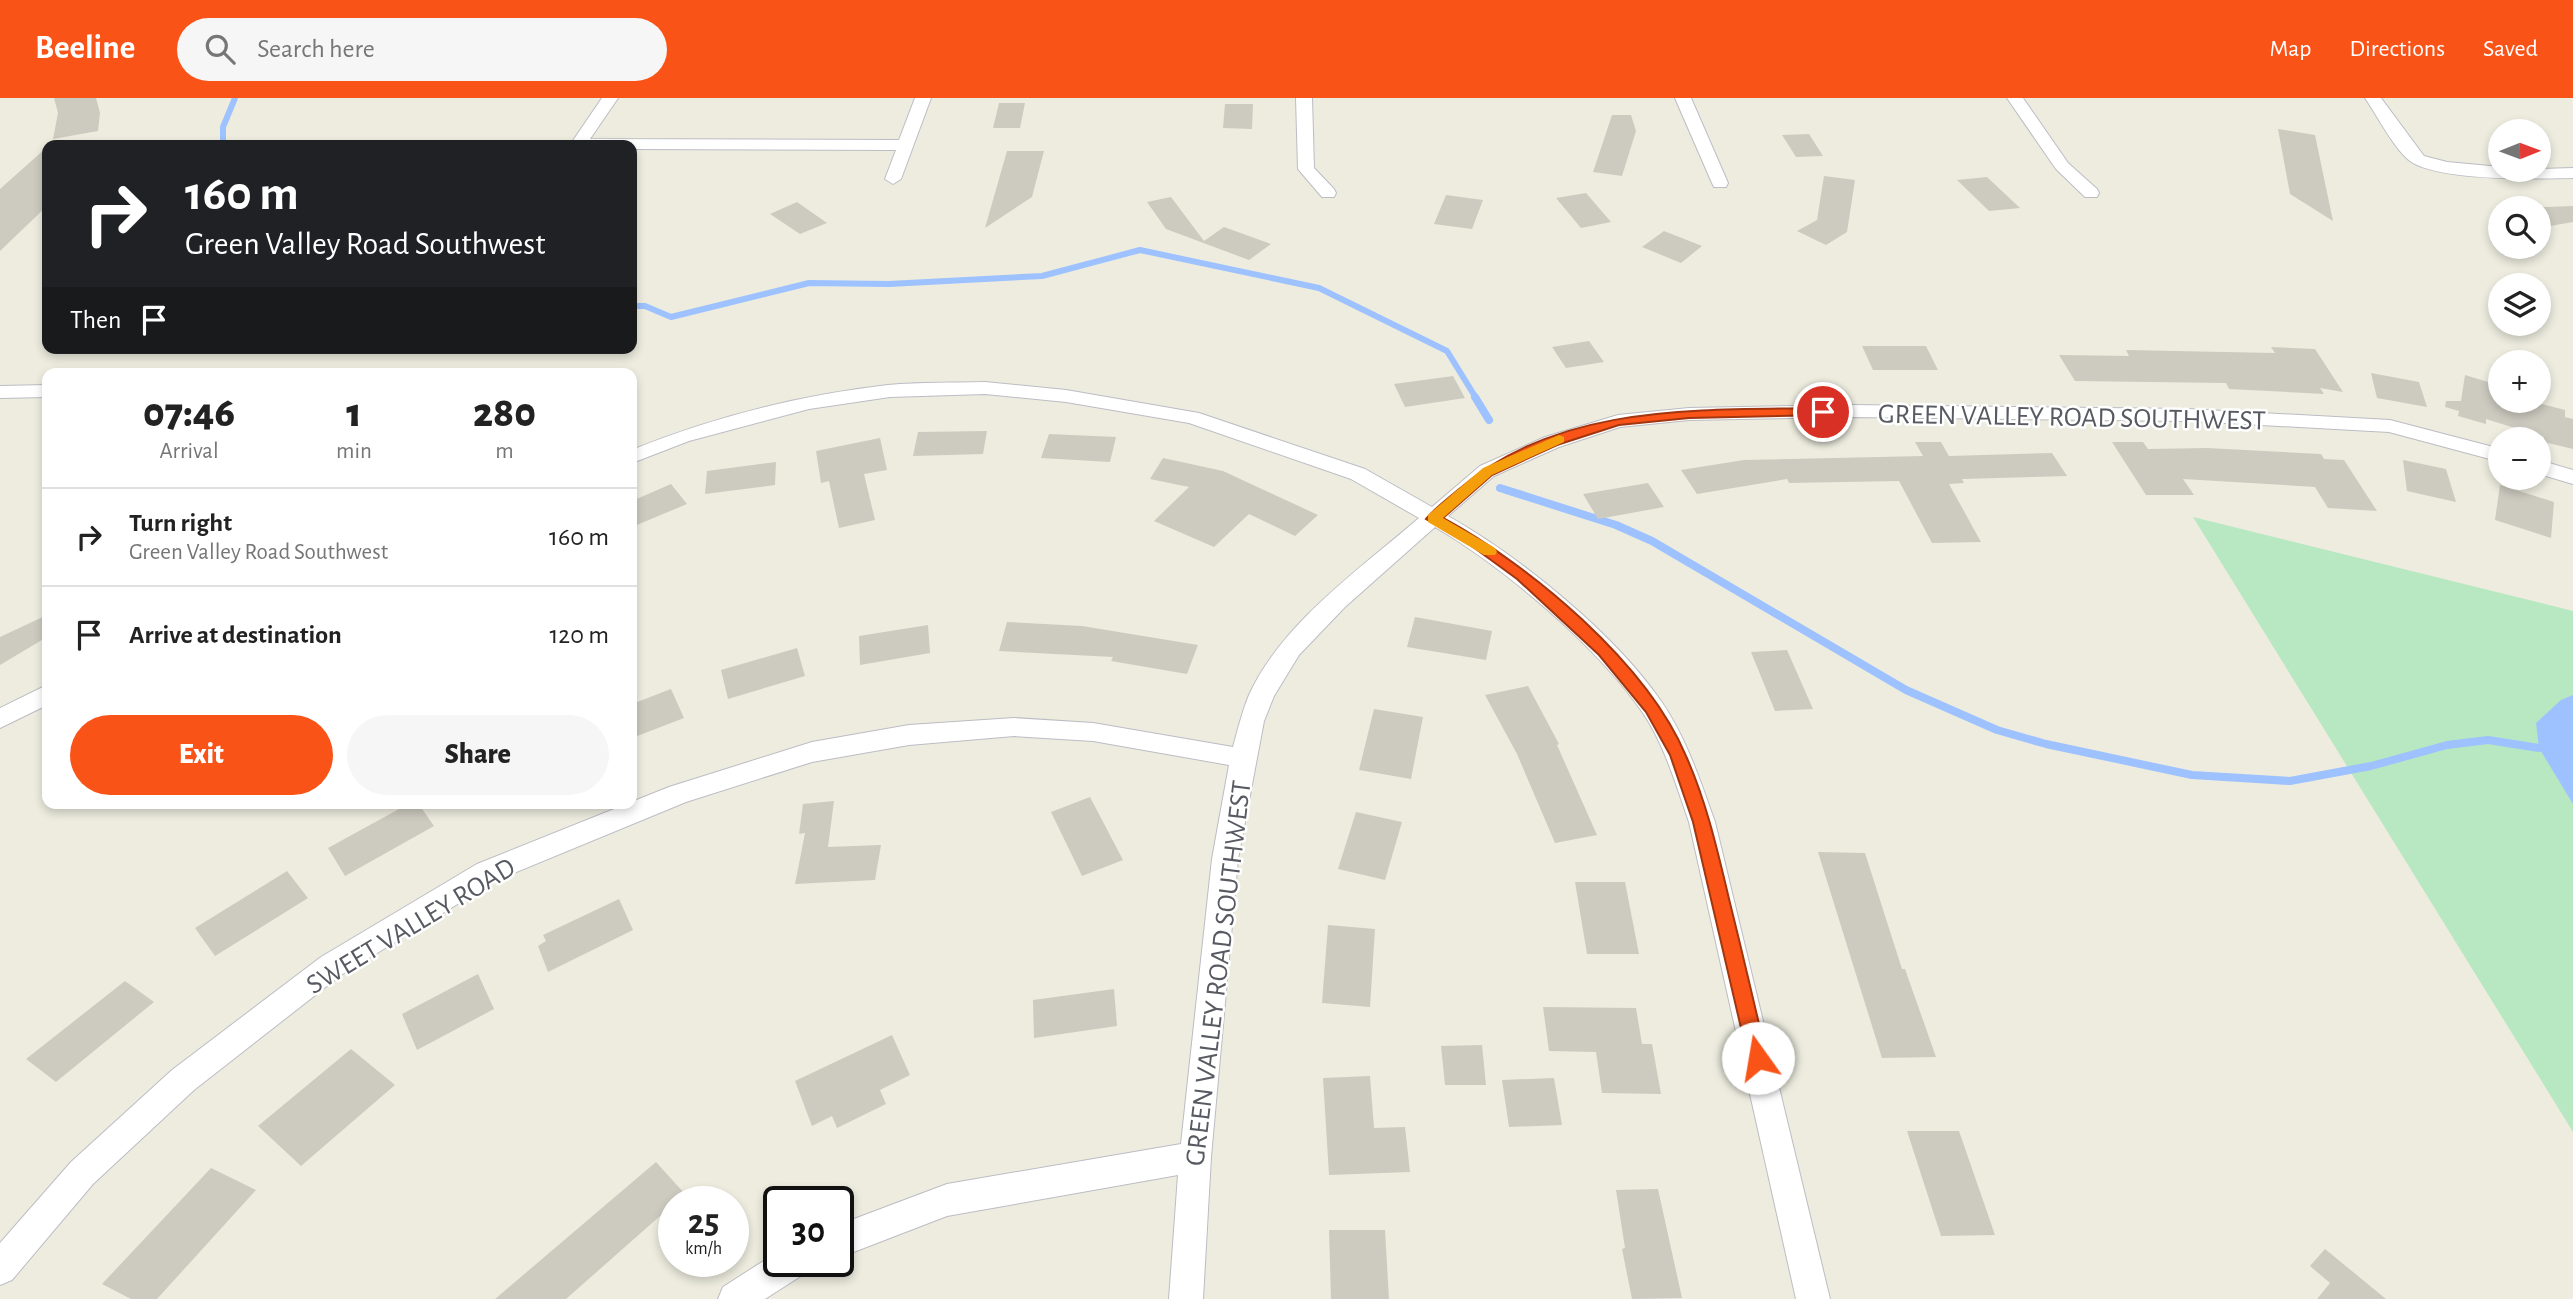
<!DOCTYPE html>
<html lang="en">
<head>
<meta charset="utf-8">
<style>
	body { margin:0; font-family:"Alegreya Sans",sans-serif; background:#f6f6f6; color:#222; height:100vh; display:flex; flex-direction:column; font-size:26px; white-space:nowrap }
	* { box-sizing:border-box; margin:0 }
	p { font-size:23px; color:#767676 }
	.icon { flex:none; width:38px; height:38px; fill:none; stroke:currentColor; stroke-width:2; stroke-linecap:round; stroke-linejoin:round }
	.map { position:relative; flex:1; overflow:hidden }
	.side { position:absolute; left:42px; top:270px; width:595px; height:441px; display:flex; flex-direction:column; background:#fff; border-radius:14px; box-shadow:0 4px 10px #0003 }
	.side>* { flex:none }
	.banner { position:absolute; left:42px; top:42px; width:595px; height:214px; border-radius:14px; box-shadow:0 4px 10px #0003; background:#202124; color:#fff; overflow:hidden }
	.needle { width:46px; rotate:89deg }
	.fabs { position:absolute; left:2488px; top:21px; display:grid; gap:14px }
	.fabs a { display:grid; place-items:center; width:63px; height:63px; border-radius:50%; background:#fff; box-shadow:0 4px 10px #0003; font-size:35px }
	.speed { position:absolute; left:658px; top:1088px; display:flex; gap:14px; font-size:35px; font-weight:700; text-align:center }
	.speed>* { display:grid; place-content:center; width:91px; height:91px; border-radius:50%; background:#fff; box-shadow:0 4px 10px #0003; line-height:1 }
	.speed small { font-size:18px; font-weight:400 }
	.speed .limit { border:4px solid #111; border-radius:10px; background:#fff; color:#111 }
	.pin { position:absolute; display:grid; place-items:center; width:60px; height:60px; color:#fff; margin:-30px; border:4px solid #fff; border-radius:50%; box-shadow:0 2px 7px #0007 }
	.me { position:absolute; width:77px; margin:-38px; rotate:347deg; stroke-linejoin:round; filter:drop-shadow(0 0 5px #0008) }
	.turn { display:flex; align-items:center; gap:24px; height:147px; padding:0 28px; font-size:32px }
	.turn .icon { width:91px; height:91px; stroke-width:2.5 }
	.turn b { display:block; font-size:49px; line-height:60px }
	.then { display:flex; align-items:center; height:66px; padding:0 28px; background:#0003; gap:14px; font-size:26px }
	.eta { display:flex; justify-content:space-evenly; align-items:center; height:119px; text-align:center }
	.eta b { font-size:42px; font-weight:800; line-height:49px }
	.cta { display:flex; gap:14px; margin-top:auto; padding:14px 28px }
	.cta a { flex:1; height:80px; border-radius:42px; background:#f95318; color:#fff; font-size:28px; font-weight:800; line-height:80px; text-align:center }
	.cta a+a { background:#f6f6f6; color:#222 }
	ul { padding:0; list-style:none }
	li { display:flex; align-items:center; gap:21px; height:98px; padding:0 28px; border-top:2px solid #e0e0e0 }
	li div { flex:1 }
	li b { display:block; font-size:26px }
	li em { font-style:normal }
	header { display:flex; align-items:center; gap:42px; box-sizing:border-box; height:98px; padding:0 35px; background:#f95318; color:#fff }
	header strong { font-size:33px }
	nav { display:flex; gap:38px; margin-inline-start:auto; font-size:24px }
	.search { width:490px; height:63px; background:#f6f6f6; display:flex; align-items:center; gap:18px; box-sizing:border-box; padding:0 24px; border-radius:38px; color:#767676; font-size:26px }
	.map>svg:first-child { display:block }
	.green { fill:#b8e8c1 }
	.water { fill:#9dc2ff }
	.lines { fill:none; stroke-linecap:round; stroke-linejoin:round }
	.stream-far1 { stroke:#9dc2ff; stroke-width:6 }
	.stream { stroke:#9dc2ff; stroke-width:8 }
	.building { fill:#cdcbc0 }
	.minor-casing { stroke:#bcbdc4; stroke-width:2 }
	.minor { fill:#fff; fill-rule:evenodd }
	.route { fill:#f95318; stroke:#a23610; stroke-width:2 }
	.slow { fill:#f59e0b }
	.labels { text-anchor:middle; stroke-width:5; stroke-linejoin:round; paint-order:stroke }
	.street-label { font-size:28px; fill:#585a62; stroke:#fff }
</style>
</head>
<body>
<header>
<strong>Beeline</strong>
<div class="search"><svg class="icon" aria-label="search" viewBox="0 0 24 24"><circle cx="10" cy="10" r="6"/><path d="M15 15l6 6"/></svg>Search here</div>
<nav><a>Map</a><a>Directions</a><a>Saved</a></nav>
</header>
<div class="map">
<svg width="2573" height="1201" viewBox="0 0 2573 1201">
	<rect width="100%" height="100%" fill="#edecdf"/>
	<path class="green" d="M2193,419L2573,513V1034Z"/>
	<path class="water" d="M2573,597V706L2539,650L2536,625L2561,602Z"/>
	<g class="lines">
		<path class="stream-far1" d="M223,47V29L235,0
			M632,208H645L671,219L809,185L889,186L1042,178L1140,152L1319,190L1447,253L1476,300"/>
		<path class="stream" d="M1475,299L1489,322
			M1500,390L1616,427L1652,443L1906,592L1997,632L2046,646L2192,677L2290,683L2371,668L2447,647L2488,642L2539,650"/>
	</g>
	<path class="building" d="M54,0H96L100,15L98,33L53,41L58,15Z
		M999,5H1025L1020,30H993Z
		M1225,6H1253L1252,31L1223,30Z
		M1612,17H1631L1636,33L1622,78L1593,74Z
		M2278,31L2315,37L2333,123L2290,96Z
		M1809,36L1823,58L1796,59L1782,37Z
		M47,49V108L0,153V91Z
		M1007,53H1044L1032,99L985,130Z
		M1824,78L1855,82L1847,134L1826,147L1797,133L1817,122Z
		M1987,79L2020,110L1989,113L1957,82Z
		M1586,95L1611,124L1581,130L1556,100Z
		M1446,97L1483,102L1472,131L1434,126Z
		M1171,99L1204,143L1224,129L1271,146L1249,162L1166,131L1147,104Z
		M797,104L827,125L800,136L770,116Z
		M2573,108V124L2539,130V110H2521Z
		M1664,133L1702,148L1681,165L1642,149Z
		M1589,243L1604,264L1566,270L1552,249Z
		M1862,248H1926L1938,272H1873Z
		M2271,249L2315,251L2343,294L2320,290L2324,296L2229,291L2226,285L2075,283L2059,257L2129,258L2126,252L2275,255Z
		M2371,275L2419,284L2427,309L2377,300Z
		M2465,277L2501,288V303H2531L2565,312V319L2573,321V351L2544,344V339L2486,321V326L2458,318L2459,313L2445,309L2446,303H2461Z
		M1453,278L1465,300L1405,309L1394,286Z
		M987,333L983,356L913,358L918,334Z
		M1049,336L1116,339L1110,364L1041,360Z
		M880,340L887,372L864,376L875,422L839,430L829,383L821,385L816,353Z
		M1915,344H1941L1949,358L2052,355L2067,378L1962,381L1964,385L1949,386L1981,444L1932,445L1899,383L1789,385L1787,381L1697,396L1681,372L1744,362L1923,358Z
		M2112,344H2143L2148,351L2207,350L2321,356L2324,361L2344,362L2377,413L2328,410L2315,389L2183,381L2194,397H2146Z
		M1163,360L1223,373L1318,417L1295,438L1249,416L1214,449L1154,423L1189,389L1150,381Z
		M2403,362L2446,371L2456,404L2407,393Z
		M776,364L775,387L705,396L707,373Z
		M1648,385L1664,409L1598,421L1583,396Z
		M671,386L687,406L632,429V403Z
		M2500,387L2554,404L2551,440L2495,422Z
		M47,517V539L0,567V539Z
		M1415,519L1492,533L1486,562L1407,549Z
		M1007,524L1082,528L1198,547L1187,576L1111,563L1113,559L999,553Z
		M928,527L930,555L860,567L859,538Z
		M797,550L805,578L728,601L721,572Z
		M1787,552L1813,611L1775,613L1751,554Z
		M1528,588L1559,646L1557,647L1597,737L1555,745L1517,656L1485,597Z
		M671,591L684,620L632,640V606Z
		M1374,611L1423,619L1411,681L1359,672Z
		M1090,699L1123,762L1082,778L1051,714Z
		M834,703L828,749L881,747L875,782L795,786L805,735L799,736L803,706Z
		M410,705H418L434,728L345,778L328,750Z
		M1356,714L1402,724L1385,782L1338,771Z
		M1818,754L1865,755L1902,871H1905L1936,959L1882,960Z
		M287,773L308,800L215,858L195,830Z
		M1575,784H1625L1639,856H1587Z
		M619,801L633,832L548,874L538,848L546,843L543,837Z
		M1328,827L1375,831L1370,909L1322,905Z
		M478,876L494,911L417,952L402,916Z
		M125,883L154,904L56,984L26,961Z
		M1114,891L1117,928L1034,940L1033,902Z
		M1543,909L1636,910L1642,946H1652L1661,996L1602,995L1596,954L1549,953Z
		M892,937L910,977L880,992L886,1006L837,1030L832,1018L812,1028L795,983Z
		M1482,947L1486,987H1445L1441,948Z
		M351,951L395,987L301,1068L258,1028Z
		M1370,978L1374,1030L1405,1029L1410,1074L1329,1077L1323,980Z
		M1554,980L1562,1027L1509,1029L1502,982Z
		M1907,1033H1959L1995,1137L1941,1138Z
		M656,1064L685,1096L566,1201H495Z
		M211,1070L256,1092L157,1201H131L102,1186Z
		M1658,1091L1682,1200L1632,1201L1622,1151L1625,1150L1616,1092Z
		M1329,1132H1385L1389,1201H1331Z
		M2325,1151L2386,1201H2317L2330,1185L2310,1168Z"/>
	<g class="lines">
		<g class="minor-casing">
			<path id="minor" d="M602,0H618L590,41L899,42L915,0H931L901,81L893,86L885,81L896,52L632,51V47H570Z
				M1296,0H1312L1314,70L1334,91L1336,95L1334,99H1322L1298,71Z
				M1675,0H1691L1728,85L1726,89H1714L1712,85Z
				M2007,0H2023L2068,65L2097,91L2099,95L2097,99H2085L2056,71Z
				M2365,0H2381L2424,58L2447,64L2501,69V72L2573,70V80C2535,81 2445,83 2413,65C2396,55 2377,17 2365,0Z
				M985,284L1066,292L1199,315L1365,371L1432,409L1480,368L1545,339L1618,317L1689,310L1850,307L2188,311L2390,322L2501,351V364L2389,334L2188,323L1850,319L1689,322L1620,329L1559,349L1494,378L1448,418C1519,458 1614,535 1661,603C1686,639 1700,682 1715,724L1830,1201H1796L1689,724C1676,687 1665,648 1643,615C1597,548 1505,470 1435,429L1345,509L1299,557L1274,598L1264,623L1238,761L1211,1059L1203,1201H1169L1178,1077L947,1118L838,1160V1127L947,1086L1181,1046L1212,761L1229,667L1093,643L1014,638L909,647L812,664L686,704L497,782L341,877L194,992L93,1086L12,1182L0,1187V1145L71,1064L172,972L321,859L477,766L669,689L812,644L909,627L1014,620L1093,625L1233,649C1238,631 1242,614 1249,597C1281,526 1361,470 1419,420L1351,381L1189,325L1066,304L985,296L890,299L809,311L689,343L632,365V352C713,319 801,297 888,287C920,284 953,285 985,284Z
				M47,287V299L0,300V288Z
				M2539,362L2573,372V386L2539,376Z
				M47,587V607L0,630V610Z
				M779,1153V1164H809L804,1176L765,1201H718L723,1189Z"/>
		</g>
		<use href="#minor" class="minor"/>
	</g>
	<path class="route" d="M1823,310L1829,314L1828,317L1689,320L1619,327L1557,347L1492,377L1443,420C1530,467 1647,565 1686,658C1707,705 1718,755 1730,805C1743,857 1755,909 1767,960L1765,967L1758,969L1751,967L1748,960L1693,724L1670,657L1646,614L1599,557L1517,481L1469,446L1426,421C1435,410 1447,401 1458,392C1558,305 1698,312 1823,310Z"/>
	<path class="slow" d="M1559,337L1564,339V344L1492,377L1443,420L1495,450L1497,454L1495,457H1484L1428,424V417L1483,370Z"/>
	<g class="labels">
		<g class="street-label">
			<text transform="translate(2072 318) rotate(1)" y="10">GREEN VALLEY ROAD SOUTHWEST</text>
			<text transform="translate(410 827) rotate(-31)" y="10">SWEET VALLEY ROAD</text>
			<text transform="translate(1217 875) rotate(-83)" y="10">GREEN VALLEY ROAD SOUTHWEST</text>
		</g>
	</g>
</svg>
<div class="fabs">
<a><svg class="needle" viewBox="-14 -14 28 28"><path d="M0-13l5 13h-10z" fill="#e53935"/><path d="M0 13l5-13h-10z" fill="#767676"/></svg></a>
<a><svg class="icon" aria-label="search" viewBox="0 0 24 24"><circle cx="10" cy="10" r="6"/><path d="M15 15l6 6"/></svg></a>
<a><svg class="icon" aria-label="layers" viewBox="0 0 24 24"><path d="M12 4l9 5-9 5-9-5zM3 14l9 5 9-5"/></svg></a>
<a>+</a>
<a>−</a>
</div>
<div class="speed"><div>25<small>km/h</small></div><div class="limit">30</div></div>
<div class="pin" style="left:1823px;top:314px;background:#d93025"><svg class="icon" aria-label="arrive" viewBox="0 0 24 24"><path d="M6 21V4h12l-3 4 3 4H6"/></svg></div>
<svg class="me" style="left:1758px;top:960px" viewBox="-20 -20 40 40"><circle r="19" fill="#fff"/><path d="M0-13L10 11 0 6-10 11z" fill="#f95318"/></svg>
<div class="banner">
<div class="turn"><svg class="icon" aria-label="right" viewBox="0 0 24 24"><path d="M7 20v-9h11M14 6l5 5-5 5"/></svg><div><b>160 m</b>Green Valley Road Southwest</div></div>
<div class="then">Then<svg class="icon" aria-label="arrive" viewBox="0 0 24 24"><path d="M6 21V4h12l-3 4 3 4H6"/></svg></div>
</div>
<section class="side">
<div class="eta">
<div><b>07:46</b><p>Arrival</p></div>
<div><b>1</b><p>min</p></div>
<div><b>280</b><p>m</p></div>
</div>
<ul>
<li><svg class="icon" aria-label="right" viewBox="0 0 24 24"><path d="M7 20v-9h11M14 6l5 5-5 5"/></svg><div><b>Turn right</b><p>Green Valley Road Southwest</p></div><em>160 m</em></li>
<li><svg class="icon" aria-label="arrive" viewBox="0 0 24 24"><path d="M6 21V4h12l-3 4 3 4H6"/></svg><div><b>Arrive at destination</b></div><em>120 m</em></li>
</ul>
<div class="cta"><a>Exit</a><a>Share</a></div>
</section>
</div>
</body>
</html>
